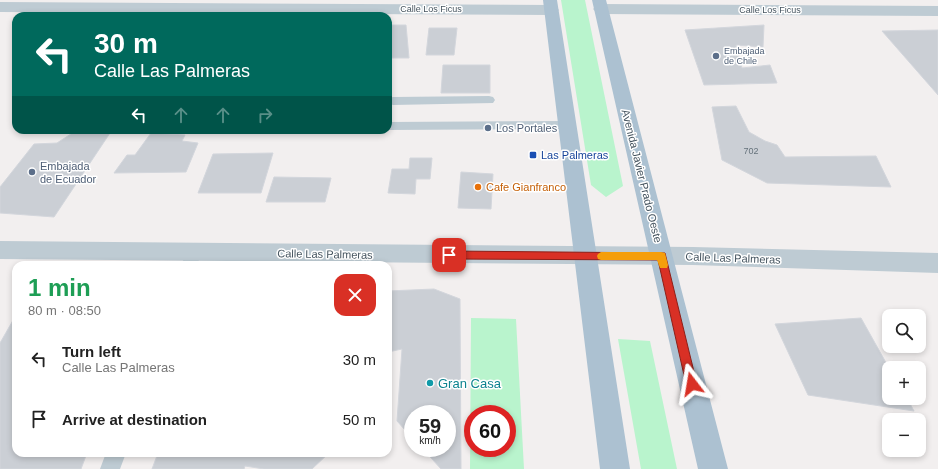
<!DOCTYPE html>
<html lang="en">
<head>
<meta charset="utf-8">
<style>
	body { margin:0; font-family:Arial,sans-serif; background:#f6f6f6; color:#222; height:100vh; display:flex; flex-direction:column; font-size:15px; white-space:nowrap }
	* { box-sizing:border-box; margin:0 }
	p { font-size:13px; color:#767676 }
	.icon { flex:none; width:22px; height:22px; fill:none; stroke:currentColor; stroke-width:2; stroke-linecap:round; stroke-linejoin:round }
	.map { position:relative; flex:1; overflow:hidden }
	.sheet { position:absolute; left:12px; top:261px; width:380px; height:196px; display:flex; flex-direction:column; background:#fff; border-radius:12px; box-shadow:0 2px 6px #0003 }
	.sheet>* { flex:none }
	.hud { position:absolute; left:12px; top:12px; width:380px; height:122px; border-radius:12px; box-shadow:0 2px 6px #0003; background:#00695c; color:#fff; overflow:hidden }
	.buttons { position:absolute; left:882px; top:309px; display:grid; gap:8px }
	.buttons a { display:grid; place-items:center; width:44px; height:44px; border-radius:8px; background:#fff; box-shadow:0 2px 6px #0003; font-size:20px }
	.speed { position:absolute; left:404px; top:405px; display:flex; gap:8px; font-size:20px; font-weight:700; text-align:center }
	.speed>* { display:grid; place-content:center; width:52px; height:52px; border-radius:50%; background:#fff; box-shadow:0 2px 6px #0003; line-height:1 }
	.speed small { font-size:10px; font-weight:400 }
	.speed .limit { border:6px solid #d22; background:#fff; color:#111 }
	.pin { position:absolute; display:grid; place-items:center; width:34px; height:34px; color:#fff; margin:-17px; border-radius:8px; box-shadow:0 2px 6px #0006 }
	.me { position:absolute; width:44px; margin:-22px; rotate:346deg; stroke-linejoin:round; filter:drop-shadow(0 0 3px #0008) }
	.turn { display:flex; align-items:center; gap:14px; height:84px; padding:0 16px; font-size:18px }
	.turn .icon { width:52px; height:52px; stroke-width:2.5 }
	.turn b { display:block; font-size:28px; line-height:34px }
	.lanes { display:flex; align-items:center; height:38px; padding:0 16px; background:#0003; justify-content:center; gap:20px; direction:ltr }
	.lanes .off { opacity:.35 }
	.round { display:grid; place-items:center; flex:none; width:42px; height:42px; border-radius:12px; background:#f6f6f6 }
	.summary { display:flex; align-items:center; justify-content:space-between; height:68px; padding:0 16px }
	h1 { font-size:24px; font-weight:700; line-height:30px; color:#1e9e55 }
	ul { padding:0; list-style:none }
	li { display:flex; align-items:center; gap:12px; height:60px; padding:0 16px }
	li div { flex:1 }
	li b { display:block; font-size:15px }
	li em { font-style:normal }
	.map>svg:first-child { display:block }
	.green { fill:#b9f4cd; fill-rule:evenodd }
	.building { fill:#cbcfd5; stroke:#d3d6dc }
	.lines { fill:none; stroke-linecap:round; stroke-linejoin:round }
	.service { fill:#becbd3; fill-rule:evenodd }
	.minor { fill:#becbd3; fill-rule:evenodd }
	.tertiary { fill:#becbd3; fill-rule:evenodd }
	.primary { fill:#acc1d1; fill-rule:evenodd }
	.route { fill:#d93025; stroke:#8d1f18 }
	.slow { fill:#f59e0b }
	.service-dot { fill:#5c6f8a; stroke:#fff; stroke-width:1.5 }
	.transit-dot { fill:#1a4fb4; stroke:#fff; stroke-width:1.5 }
	.food-dot { fill:#e8710a; stroke:#fff; stroke-width:1.5 }
	.culture-dot { fill:#0f9aa8; stroke:#fff; stroke-width:1.5 }
	.labels { text-anchor:middle; stroke-width:3; stroke-linejoin:round; paint-order:stroke }
	.far-street-label { font-size:9px; fill:#45545f; stroke:#fff }
	.far-service-label { font-size:9px; fill:#4e5e75; stroke:#fff; text-anchor:start }
	.number-label { font-size:9px; fill:#66737c }
	.service-label { font-size:11px; fill:#4e5e75; stroke:#fff; text-anchor:start }
	.transit-label { font-size:11px; fill:#164399; stroke:#fff; text-anchor:start }
	.street-label { font-size:11px; fill:#45545f; stroke:#fff }
	.food-label { font-size:11px; fill:#c56008; stroke:#fff; text-anchor:start }
	.near-culture-label { font-size:13px; fill:#0d838f; stroke:#fff; text-anchor:start }
</style>
</head>
<body>
<div class="map">
<svg width="938" height="469" viewBox="0 0 938 469">
	<rect width="100%" height="100%" fill="#f2efef"/>
	<path class="green" d="M561,0H585L623,186L606,197L591,185Z
		M471,318L516,319L524,469H470ZM473,414H507V448H473Z
		M618,339L650,341L677,469H641Z"/>
	<path class="building" d="M388,25H406L409,58H388Z
		M764,25L763,47L736,45L742,68L770,65L777,83L704,85L685,30Z
		M429,28H457L454,55H426Z
		M938,30V95L882,31Z
		M443,65H490V93H441Z
		M736,106L749,132L765,141L777,145L785,157L876,156L891,187L767,183L722,160L712,107Z
		M77,130H99L110,133L54,217L0,213V187L34,144L57,143Z
		M151,133L185,135L182,141L198,143L186,172L114,173L127,155H135Z
		M273,153L261,193H198L213,154Z
		M410,158H432L430,179H416L415,194L388,193L392,169H409Z
		M461,172L493,174L491,209L458,208Z
		M274,177L331,178L325,202H266Z
		M434,289L460,299L461,469H441L422,448H447V414H413V439L397,421L402,349L388,352V291Z
		M16,315V453H87L81,469H0V343Z
		M861,318L889,368V398H907L914,411L808,395L775,324Z
		M158,453H329L312,469H264L245,466L244,469H152Z"/>
	<g class="lines">
		<path class="service" d="M489,96L493,97L495,100L493,103L393,105L388,103L389,98L393,97Z
			M567,121L571,122L573,125L571,128L567,129L388,130H387H388V122Z
			M194,246L199,247L202,252L197,265H181L189,247Z
			M106,453H126L120,469H100Z"/>
		<path class="minor" d="M0,2L551,5L556,7L559,10L556,13L551,15L0,12Z
			M601,4L938,6V16L601,14L596,12L593,9L596,6Z"/>
		<path class="tertiary" d="M0,241L693,247L938,253V273L693,265L0,259Z"/>
		<path class="primary" d="M543,0H557L630,469H600Z
			M592,0H606L728,469H698Z"/>
	</g>
	<path class="route" d="M449,251L665,253L697,384L696,388L692,390L688,388L686,384L658,260L449,259L445,258L444,255L445,252Z"/>
	<path class="slow" d="M601,252H661L665,253L668,265L667,268H660L657,260H601L598,259L597,256L598,254Z"/>
	<g class="service-dot">
		<circle cx="716" cy="56" r="4"/>
		<circle cx="488" cy="128" r="4"/>
		<circle cx="32" cy="172" r="4"/>
	</g>
	<rect class="transit-dot" x="529" y="151" width="8" height="8" rx="2"/>
	<circle class="food-dot" cx="478" cy="187" r="4"/>
	<circle class="culture-dot" cx="430" cy="383" r="4"/>
	<g class="labels">
		<g class="far-street-label">
			<text x="431" y="12">Calle Los Ficus</text>
			<text x="770" y="13">Calle Los Ficus</text>
		</g>
		<g class="far-service-label">
			<text x="724" y="54">Embajada<tspan x="724" dy="10">de Chile</tspan></text>
		</g>
		<g class="number-label">
			<text x="751" y="154">702</text>
		</g>
		<g class="service-label">
			<text x="496" y="132">Los Portales</text>
			<text x="40" y="170">Embajada<tspan x="40" dy="13">de Ecuador</tspan></text>
		</g>
		<g class="transit-label">
			<text x="541" y="159">Las Palmeras</text>
		</g>
		<g class="street-label">
			<text transform="translate(642 176) rotate(76)" y="4">Avenida Javier Prado Oeste</text>
			<text transform="translate(325 254) rotate(1)" y="4">Calle Las Palmeras</text>
			<text transform="translate(733 258) rotate(2)" y="4">Calle Las Palmeras</text>
		</g>
		<g class="food-label">
			<text x="486" y="191">Cafe Gianfranco</text>
		</g>
		<g class="near-culture-label">
			<text x="438" y="388">Gran Casa</text>
		</g>
	</g>
</svg>
<div class="buttons">
<a><svg class="icon" aria-label="search" viewBox="0 0 24 24"><circle cx="10" cy="10" r="6"/><path d="M15 15l6 6"/></svg></a>
<a>+</a>
<a>−</a>
</div>
<div class="speed"><div>59<small>km/h</small></div><div class="limit">60</div></div>
<div class="pin" style="left:449px;top:255px;background:#d93025"><svg class="icon" aria-label="arrive" viewBox="0 0 24 24"><path d="M6 21V4h12l-3 4 3 4H6"/></svg></div>
<svg class="me" style="left:692px;top:384px" viewBox="-20 -20 40 40"><path d="M0-17L14 15 0 8-14 15z" fill="#d93025" stroke="#fff" stroke-width="4"/></svg>
<div class="hud">
<div class="turn"><svg class="icon" aria-label="left" viewBox="0 0 24 24"><path d="M17 20v-9H6M10 6l-5 5 5 5"/></svg><div><b>30 m</b>Calle Las Palmeras</div></div>
<div class="lanes"><svg class="icon" aria-label="left" viewBox="0 0 24 24"><path d="M17 20v-9H6M10 6l-5 5 5 5"/></svg><svg class="icon off" aria-label="ahead" viewBox="0 0 24 24"><path d="M12 20V5M6 11l6-6 6 6"/></svg><svg class="icon off" aria-label="ahead" viewBox="0 0 24 24"><path d="M12 20V5M6 11l6-6 6 6"/></svg><svg class="icon off" aria-label="right" viewBox="0 0 24 24"><path d="M7 20v-9h11M14 6l5 5-5 5"/></svg></div>
</div>
<section class="sheet">
<div class="summary"><div><h1>1 min</h1><p>80 m · 08:50</p></div><a class="round" style="background:#d93025;color:#fff"><svg class="icon" aria-label="close" viewBox="0 0 24 24"><path d="M6 6l12 12M18 6L6 18"/></svg></a></div>
<ul>
<li><svg class="icon" aria-label="left" viewBox="0 0 24 24"><path d="M17 20v-9H6M10 6l-5 5 5 5"/></svg><div><b>Turn left</b><p>Calle Las Palmeras</p></div><em>30 m</em></li>
<li><svg class="icon" aria-label="arrive" viewBox="0 0 24 24"><path d="M6 21V4h12l-3 4 3 4H6"/></svg><div><b>Arrive at destination</b></div><em>50 m</em></li>
</ul>
</section>
</div>
</body>
</html>
